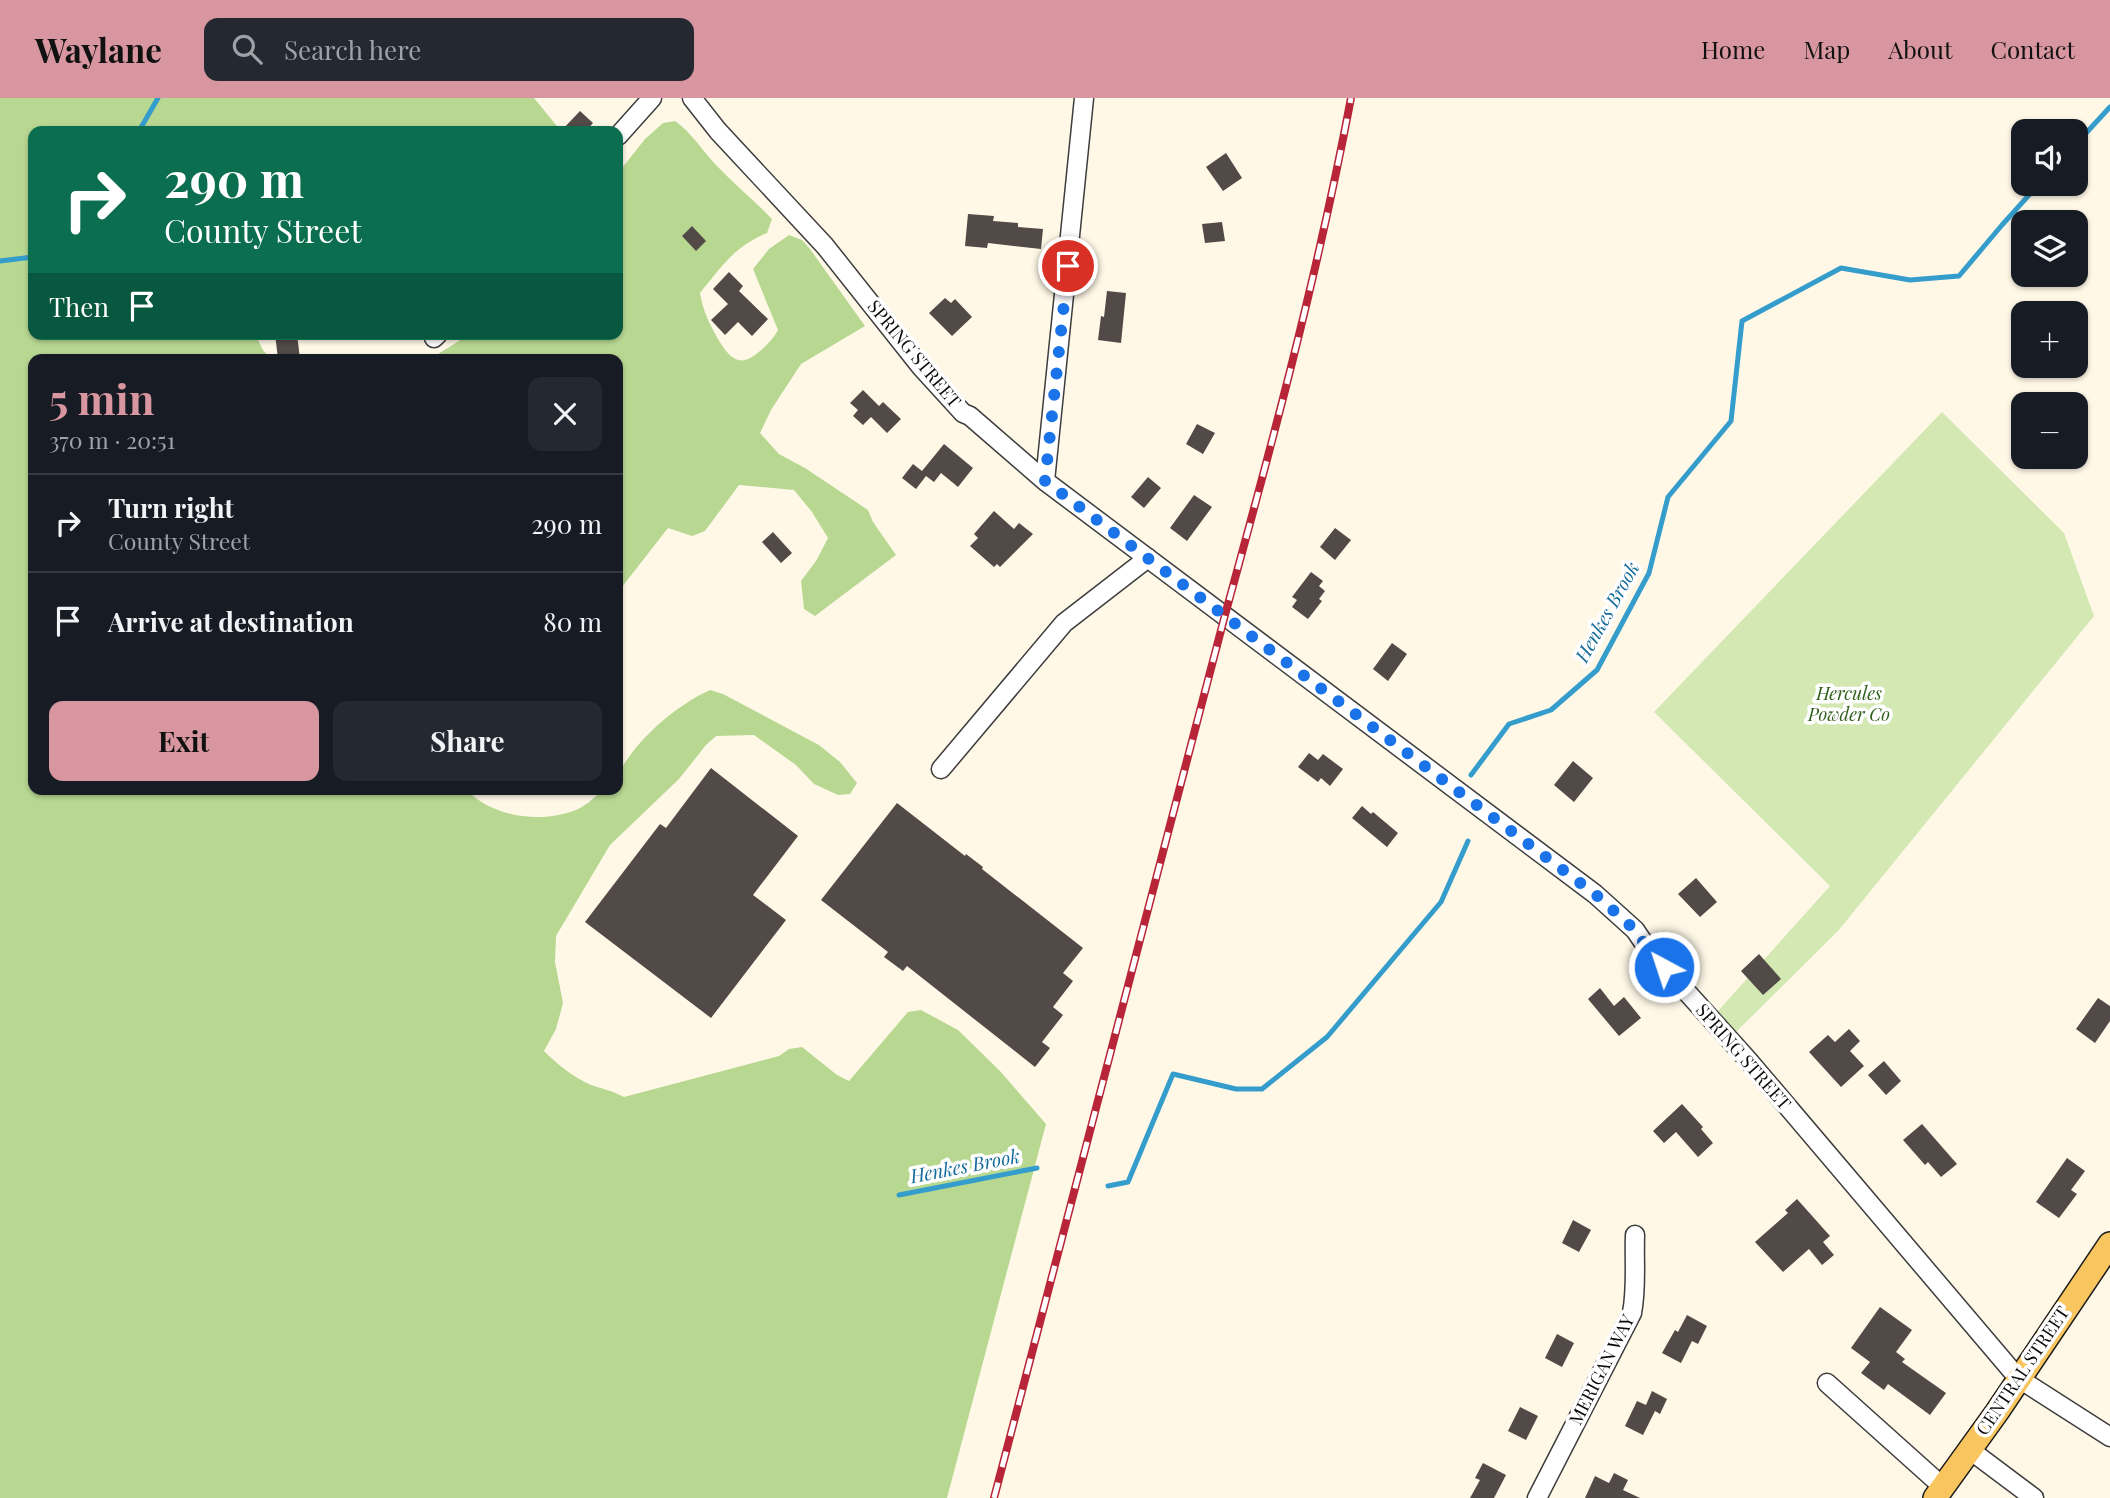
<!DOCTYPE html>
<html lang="en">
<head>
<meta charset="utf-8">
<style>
	body { margin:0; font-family:"Playfair Display",serif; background:#242831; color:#f1f3f6; height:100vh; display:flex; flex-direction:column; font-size:26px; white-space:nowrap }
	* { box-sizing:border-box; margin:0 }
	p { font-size:23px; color:#9ea1a6 }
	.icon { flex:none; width:38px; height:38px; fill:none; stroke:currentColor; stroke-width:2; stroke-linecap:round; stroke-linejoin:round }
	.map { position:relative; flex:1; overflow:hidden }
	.side { position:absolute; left:28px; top:256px; width:595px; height:441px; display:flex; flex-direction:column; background:#171b24; border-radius:14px; box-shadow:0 2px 5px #0004 }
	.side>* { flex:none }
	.banner { position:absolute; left:28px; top:28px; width:595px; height:214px; border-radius:14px; box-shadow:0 2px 5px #0004; background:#0b6e4f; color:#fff; overflow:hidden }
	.fabs { position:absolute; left:2011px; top:21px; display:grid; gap:14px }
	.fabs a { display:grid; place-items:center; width:77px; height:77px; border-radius:14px; background:#171b24; box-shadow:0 2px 5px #0004; font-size:35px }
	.pin { position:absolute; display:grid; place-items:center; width:60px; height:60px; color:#fff; margin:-30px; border:4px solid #fff; border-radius:50%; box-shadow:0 2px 7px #0007 }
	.me { position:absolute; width:77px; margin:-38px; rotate:320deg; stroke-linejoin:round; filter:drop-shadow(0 0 5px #0008) }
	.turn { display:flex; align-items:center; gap:24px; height:147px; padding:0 21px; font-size:32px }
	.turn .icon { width:91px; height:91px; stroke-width:2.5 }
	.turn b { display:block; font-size:49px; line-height:60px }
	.then { display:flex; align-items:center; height:66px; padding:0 21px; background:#0003; gap:14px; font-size:26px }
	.round { display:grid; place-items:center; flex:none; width:74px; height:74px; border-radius:14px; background:#242831 }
	.summary { display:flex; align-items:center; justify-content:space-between; height:119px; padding:0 21px }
	h1 { font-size:42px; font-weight:700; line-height:52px; color:#d796a0 }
	.primary-button { display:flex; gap:14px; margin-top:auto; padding:14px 21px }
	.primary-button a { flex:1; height:80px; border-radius:14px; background:#d796a0; color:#111; font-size:28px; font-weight:700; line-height:80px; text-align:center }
	.primary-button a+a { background:#242831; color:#f1f3f6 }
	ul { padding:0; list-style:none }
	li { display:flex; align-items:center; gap:21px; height:98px; padding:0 21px; border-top:2px solid #363941 }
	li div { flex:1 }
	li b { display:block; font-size:26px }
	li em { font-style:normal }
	header { display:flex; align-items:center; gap:42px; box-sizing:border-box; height:98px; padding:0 35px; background:#d796a0; color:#111 }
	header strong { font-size:33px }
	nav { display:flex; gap:38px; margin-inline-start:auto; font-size:24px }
	.search { width:490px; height:63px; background:#242831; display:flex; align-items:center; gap:18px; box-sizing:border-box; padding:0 24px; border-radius:14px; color:#9ea1a6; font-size:26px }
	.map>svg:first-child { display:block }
	.green { fill:#d3e8b2 }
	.forest { fill:#b8d892 }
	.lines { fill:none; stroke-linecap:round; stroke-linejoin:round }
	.stream { stroke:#349dcc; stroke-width:5 }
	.building { fill:#524a47 }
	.minor-casing { stroke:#3d3d3d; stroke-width:21 }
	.major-casing { stroke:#1b1b1b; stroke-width:26 }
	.minor { stroke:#fff; stroke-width:18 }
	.major { stroke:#f8c55e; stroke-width:23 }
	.rail-casing { stroke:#b82438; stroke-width:8 }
	.rail { stroke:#fff; stroke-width:5; stroke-dasharray:16; stroke-linecap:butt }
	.route { stroke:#1a73e8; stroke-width:12; stroke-dasharray:0 21.6 }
	.labels { text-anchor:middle; stroke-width:7; stroke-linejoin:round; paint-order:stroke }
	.street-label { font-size:18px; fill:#0a0a0a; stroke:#fff }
	.park-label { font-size:18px; font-style:italic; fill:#30601c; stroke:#fff }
	.water-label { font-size:19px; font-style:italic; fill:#156b9a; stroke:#fff }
</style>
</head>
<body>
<header>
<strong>Waylane</strong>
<div class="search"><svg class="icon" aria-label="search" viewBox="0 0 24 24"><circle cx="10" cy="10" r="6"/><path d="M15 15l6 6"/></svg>Search here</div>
<nav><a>Home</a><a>Map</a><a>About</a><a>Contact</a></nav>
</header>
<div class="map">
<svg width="2110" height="1400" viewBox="0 0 2110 1400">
	<rect width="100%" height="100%" fill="#fff8e7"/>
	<path class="green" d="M1942,314L2064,435L2094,518L1838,833L1735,935L1718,913L1830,788L1654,614Z"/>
	<path class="forest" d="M0,0H534L561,33H397L393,31L386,33H33V236H255L263,252L271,261H33V691H466C492,720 545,727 580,710C597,701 596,691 618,691C618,686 617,679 619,675C637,641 675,608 710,592L723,596L819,647L840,664L857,685L850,696L838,697L814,686L796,667L754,637L716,638L706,647L679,681L610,747L556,838L555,864L563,905L556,931L544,953C557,966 574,980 591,987C603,991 613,993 624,999L779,958L789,951L802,949L837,977L849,983L908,914L921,912L958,932L1000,973L1046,1026L947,1400H0Z
		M675,23C692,35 702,52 716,67C734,86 754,102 772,121L767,135C734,149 722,168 700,195C703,213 709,225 718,241C730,261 740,271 760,253C768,246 773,241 778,232L753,171L769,151L789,137L802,142L810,151L865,228L801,266L771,312L760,335L779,356L805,370L868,412L873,424L896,457L815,518L804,511L801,483L816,463L828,440L812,414L794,392L739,387L705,433L692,438L668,430L618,494V261H430L470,236H618V75L645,41L663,25Z"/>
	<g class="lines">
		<path class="stream" d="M139,33L158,0
			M2076,46L2110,9
			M0,163L33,159
			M1471,677L1509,626L1551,612L1597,572L1649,475L1668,399L1731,323L1742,223L1841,170L1910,182L1959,178L2002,127L2039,86
			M1108,1088L1128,1084L1173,976L1236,991H1262L1327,939L1441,804L1468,743
			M899,1097L1037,1070"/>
	</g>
	<path class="building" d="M580,13L593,25L586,33H561Z
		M1226,55L1242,80L1223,93L1206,69Z
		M968,116L994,118L993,123L1018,125V129L1043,131L1041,151L988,145L987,150L965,148Z
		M1222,124L1225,143L1205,145L1202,126Z
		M692,128L706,143L696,153L682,138Z
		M729,174L743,188L739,193L768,221L752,238L738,224L725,237L711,222L728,206L713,191Z
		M1107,193L1126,195L1121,245L1098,242L1101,218L1104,219Z
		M945,200L951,205L955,201L972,219L952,238L929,215Z
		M275,236H297L300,261H278Z
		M863,292L879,308L883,304L901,321L887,335L871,319L863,327L853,318L858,312L850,305Z
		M1197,326L1215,335L1203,356L1186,346Z
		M944,346L973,370L958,389L941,375L934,384L926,378L916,391L902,380L913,366L922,373Z
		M1148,379L1161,390L1144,410L1131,399Z
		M1194,397L1212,409L1187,443L1170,430Z
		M994,413L1014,431L1019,425L1033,436L1000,469L997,466L994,469L970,448L978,440L974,436Z
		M1335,430L1351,442L1335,462L1320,449Z
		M773,434L792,455L781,465L762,444Z
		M1311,474L1323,483L1319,488L1325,493L1319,501L1322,503L1308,521L1292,509L1297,502L1292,499Z
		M1392,545L1407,556L1388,583L1373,571Z
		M1309,655L1318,662L1323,656L1343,671L1330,688L1321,680L1318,684L1298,669Z
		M1573,663L1593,680L1574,704L1554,687Z
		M711,670L798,738L753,797L786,822L711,920L585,824L660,726L666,730Z
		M897,705L965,758L966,756L983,769L982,771L1083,850L1063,875L1073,883L1053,909L1063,917L1042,944L1050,950L1035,969L907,868L903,873L884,859L888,854L821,802Z
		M1362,708L1371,716L1373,714L1398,735L1387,749L1352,720Z
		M1696,780L1717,804L1700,819L1678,796Z
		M1759,856L1781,881L1763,897L1741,873Z
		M1600,890L1614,908L1624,899L1641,920L1619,938L1588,901Z
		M2098,900L2110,908V923L2095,945L2076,931Z
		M1849,931L1860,943L1850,953L1864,968L1841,989L1809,954L1828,937L1835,944Z
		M1884,963L1901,983L1886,997L1868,977Z
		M1682,1006L1703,1029L1701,1031L1713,1045L1698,1059L1676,1034L1664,1045L1653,1033Z
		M1922,1026L1957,1066L1941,1079L1928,1064L1925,1067L1903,1042Z
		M2067,1060L2085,1073L2071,1092L2077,1096L2059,1120L2036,1104Z
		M1797,1101L1830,1138L1823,1144L1834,1157L1822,1167L1809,1151L1783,1174L1755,1144L1788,1115L1785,1112Z
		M1573,1122L1591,1132L1579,1154L1562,1145Z
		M1880,1209L1912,1232L1896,1254L1905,1261L1902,1264L1946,1295L1930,1317L1888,1286L1884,1292L1861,1275L1870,1264L1851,1250Z
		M1687,1217L1707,1228L1698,1246L1692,1243L1681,1265L1662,1255L1675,1232L1678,1234Z
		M1557,1236L1574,1245L1562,1269L1545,1260Z
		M1652,1293L1667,1301L1660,1316L1655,1313L1643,1337L1625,1328L1637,1303L1646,1307Z
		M1520,1309L1538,1318L1526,1342L1508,1333Z
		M1483,1365L1506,1377L1494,1400H1470L1480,1382L1475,1380Z
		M1614,1375L1628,1382L1623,1392L1640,1400H1585L1595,1378L1609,1385Z"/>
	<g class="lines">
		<g class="minor-casing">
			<path id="minor" d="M692,0L718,33L825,148L921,269L963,315L970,318L1045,383L1595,796L1635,832L1648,851L1748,962L2018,1280L2110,1339
				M618,38L652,0
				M434,240L438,236
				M1045,383L1084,0
				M941,671L1064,525L1148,460
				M1827,1285L1943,1389
				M1970,1352L2034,1400
				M1537,1400L1632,1215C1637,1189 1634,1163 1635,1137"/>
		</g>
		<g class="major-casing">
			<path id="major" d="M1935,1400L1997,1314L2110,1146"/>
		</g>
		<use href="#minor" class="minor"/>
		<use href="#major" class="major"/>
		<g class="rail-casing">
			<path id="rail" d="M994,1400L1225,517C1272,346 1318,175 1351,0"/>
		</g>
		<use href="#rail" class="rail"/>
	</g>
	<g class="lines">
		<path class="route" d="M1068,168L1045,383L1595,796L1635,832L1648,851L1664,869"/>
	</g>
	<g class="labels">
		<g class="street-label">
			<text transform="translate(914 256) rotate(50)" y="6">SPRING STREET</text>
			<text transform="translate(1743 959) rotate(49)" y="6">SPRING STREET</text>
			<text transform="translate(1602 1272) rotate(-63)" y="6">MERIGAN WAY</text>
			<text transform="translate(2023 1273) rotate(-56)" y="6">CENTRAL STREET</text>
		</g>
		<g class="park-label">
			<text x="1849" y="602">Hercules<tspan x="1849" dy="21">Powder Co</tspan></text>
		</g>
		<g class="water-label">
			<text transform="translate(1607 514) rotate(-61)" y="7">Henkes Brook</text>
			<text transform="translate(965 1068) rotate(-11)" y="7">Henkes Brook</text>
		</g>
	</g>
</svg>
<div class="fabs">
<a><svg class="icon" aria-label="sound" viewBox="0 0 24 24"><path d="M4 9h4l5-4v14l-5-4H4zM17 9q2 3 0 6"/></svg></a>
<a><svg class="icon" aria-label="layers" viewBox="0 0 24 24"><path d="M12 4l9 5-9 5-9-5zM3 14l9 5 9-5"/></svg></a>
<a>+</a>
<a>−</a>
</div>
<div class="pin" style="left:1068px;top:168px;background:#d93025"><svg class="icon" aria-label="arrive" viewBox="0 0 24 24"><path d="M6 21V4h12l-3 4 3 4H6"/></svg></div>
<svg class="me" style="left:1664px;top:869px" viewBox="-20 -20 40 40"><circle r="17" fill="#1a73e8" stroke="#fff" stroke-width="3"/><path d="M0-11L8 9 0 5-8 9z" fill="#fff"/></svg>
<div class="banner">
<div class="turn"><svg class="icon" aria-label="right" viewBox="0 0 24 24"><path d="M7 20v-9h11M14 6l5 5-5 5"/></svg><div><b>290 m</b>County Street</div></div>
<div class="then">Then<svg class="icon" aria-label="arrive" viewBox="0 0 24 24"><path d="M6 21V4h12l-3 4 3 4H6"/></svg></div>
</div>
<section class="side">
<div class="summary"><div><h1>5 min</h1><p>370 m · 20:51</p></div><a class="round"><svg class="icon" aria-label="close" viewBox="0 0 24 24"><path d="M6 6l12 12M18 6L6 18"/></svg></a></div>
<ul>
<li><svg class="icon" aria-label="right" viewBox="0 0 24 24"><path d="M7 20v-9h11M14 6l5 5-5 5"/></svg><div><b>Turn right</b><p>County Street</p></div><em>290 m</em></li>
<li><svg class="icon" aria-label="arrive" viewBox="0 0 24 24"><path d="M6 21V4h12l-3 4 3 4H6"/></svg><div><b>Arrive at destination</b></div><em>80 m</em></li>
</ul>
<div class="primary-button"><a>Exit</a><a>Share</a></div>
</section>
</div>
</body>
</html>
